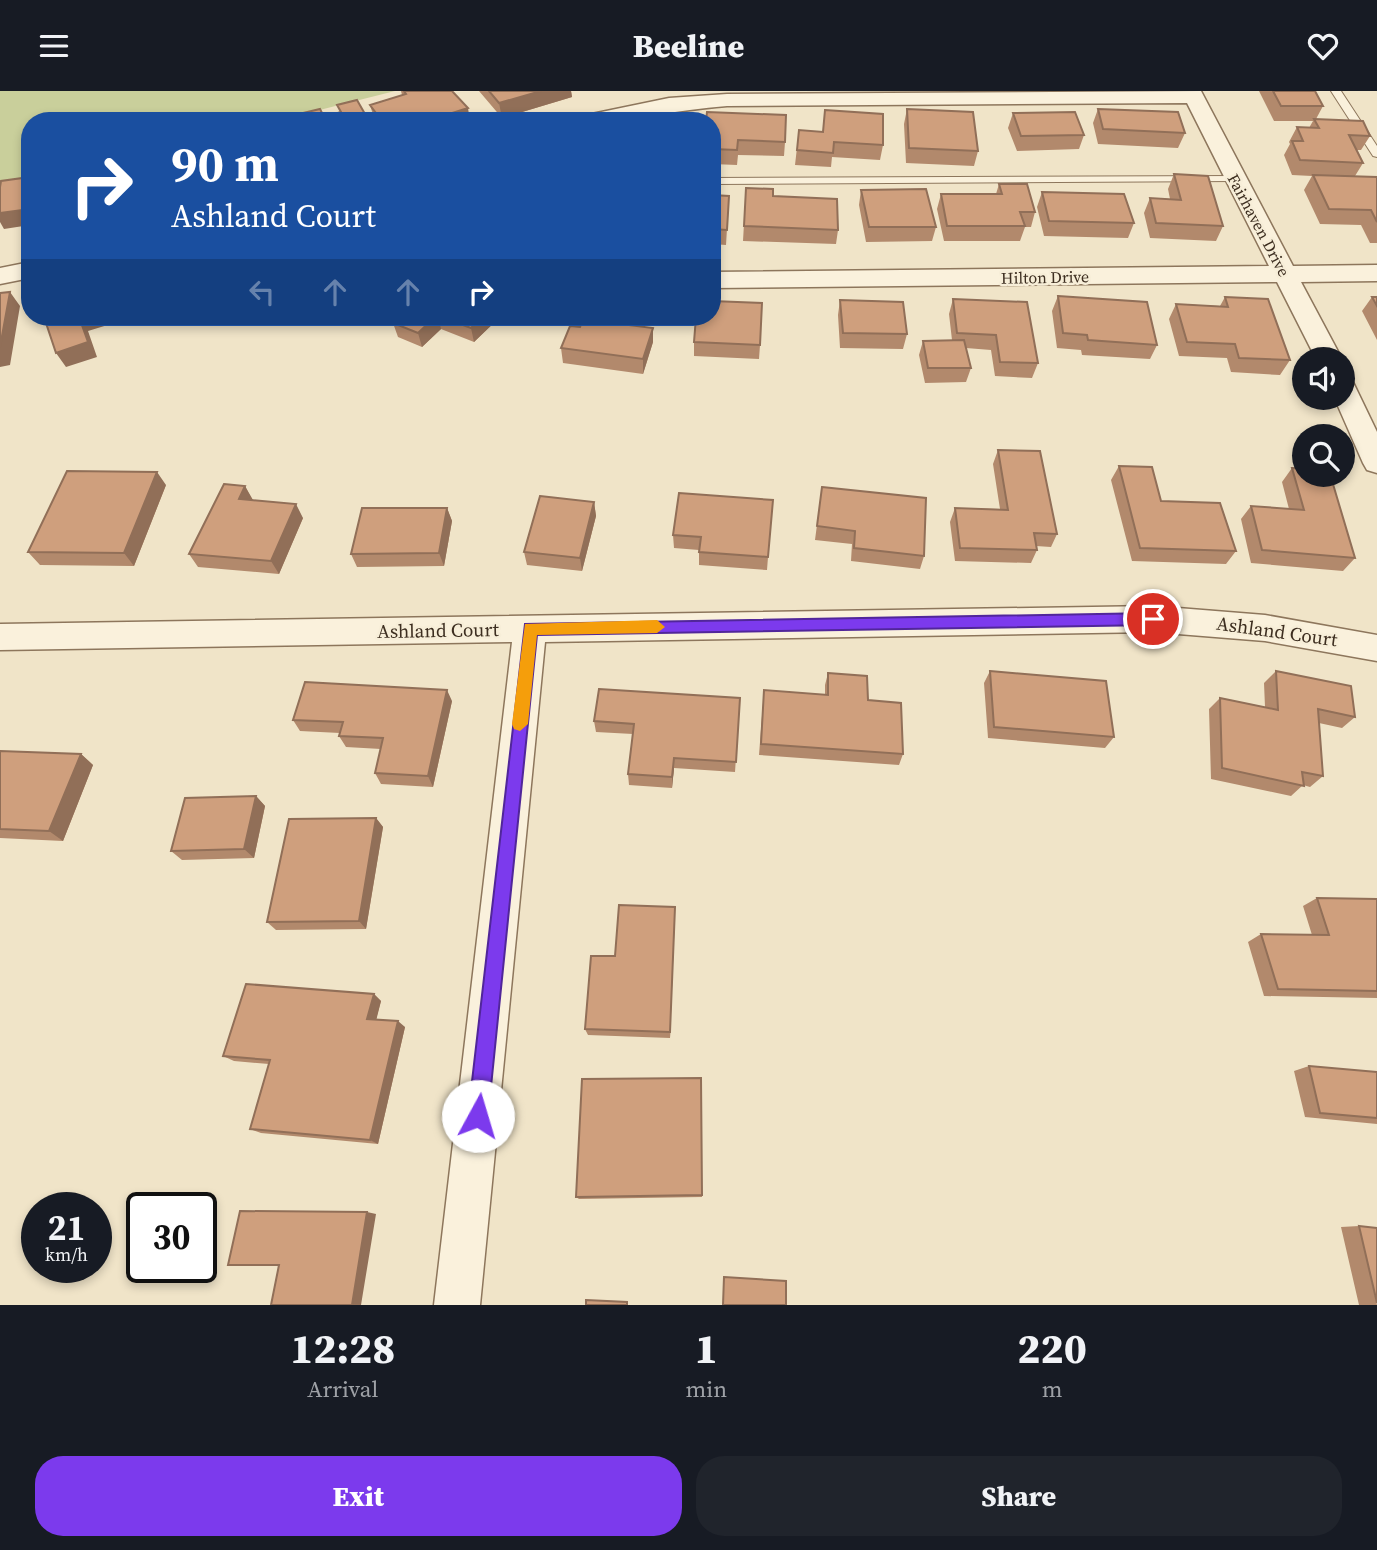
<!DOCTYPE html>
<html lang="en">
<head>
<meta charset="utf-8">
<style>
	body { margin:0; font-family:"Source Serif 4",serif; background:#20242c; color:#f1f3f6; height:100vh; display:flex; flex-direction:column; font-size:26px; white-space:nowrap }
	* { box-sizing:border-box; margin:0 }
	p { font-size:23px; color:#9ea1a6 }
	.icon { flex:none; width:38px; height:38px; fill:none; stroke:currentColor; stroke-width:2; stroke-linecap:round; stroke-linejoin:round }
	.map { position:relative; height:1214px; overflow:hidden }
	.drawer { display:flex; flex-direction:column; background:#171b24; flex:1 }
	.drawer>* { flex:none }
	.hud { position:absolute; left:21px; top:21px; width:700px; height:214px; border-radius:28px; box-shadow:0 4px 10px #0003; background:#1a4fa0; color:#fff; overflow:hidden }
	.tools { position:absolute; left:1292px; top:256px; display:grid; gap:14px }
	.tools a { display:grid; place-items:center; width:63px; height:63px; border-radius:50%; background:#171b24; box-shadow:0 4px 10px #0003; font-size:35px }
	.speed { position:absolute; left:21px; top:1101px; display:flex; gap:14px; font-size:35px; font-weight:700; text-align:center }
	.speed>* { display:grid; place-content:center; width:91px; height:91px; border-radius:50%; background:#171b24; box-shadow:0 4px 10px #0003; line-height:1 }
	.speed small { font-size:18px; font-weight:400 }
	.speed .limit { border:4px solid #111; border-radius:10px; background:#fff; color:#111 }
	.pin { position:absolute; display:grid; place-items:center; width:60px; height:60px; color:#fff; margin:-30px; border:4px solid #fff; border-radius:50%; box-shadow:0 2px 7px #0007 }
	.me { position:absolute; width:77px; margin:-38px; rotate:6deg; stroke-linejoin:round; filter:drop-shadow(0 0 5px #0008) }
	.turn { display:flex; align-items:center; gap:24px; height:147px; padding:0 35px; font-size:32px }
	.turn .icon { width:91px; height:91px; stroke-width:2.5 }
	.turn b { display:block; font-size:49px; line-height:60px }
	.lanes { display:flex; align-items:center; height:66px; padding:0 35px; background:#0003; justify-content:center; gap:35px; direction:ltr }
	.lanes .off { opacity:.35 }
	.eta { display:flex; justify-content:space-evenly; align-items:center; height:119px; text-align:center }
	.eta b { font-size:42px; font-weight:800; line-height:49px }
	.button { display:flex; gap:14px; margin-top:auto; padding:14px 35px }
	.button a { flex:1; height:80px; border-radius:28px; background:#7c3aed; color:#fff; font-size:28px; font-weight:800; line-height:80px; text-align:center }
	.button a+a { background:#20242c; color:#f1f3f6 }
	header { display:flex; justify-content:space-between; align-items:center; height:91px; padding:0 35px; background:#171b24; font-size:32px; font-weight:800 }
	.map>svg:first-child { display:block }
	.green { fill:#c9cf9b }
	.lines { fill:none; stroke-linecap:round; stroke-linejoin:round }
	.service-casing { stroke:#8d765c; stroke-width:2 }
	.minor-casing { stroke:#8d765c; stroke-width:3 }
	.service { fill:#faf1dc; fill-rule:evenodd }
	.minor { fill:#faf1dc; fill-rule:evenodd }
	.wall { fill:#b2896c }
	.shaded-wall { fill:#916f58 }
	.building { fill:#cf9f7d; stroke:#916f58; stroke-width:2 }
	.route { fill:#7c3aed; stroke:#51269a; stroke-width:2 }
	.slow { fill:#f59e0b }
	.labels { text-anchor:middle; stroke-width:5; stroke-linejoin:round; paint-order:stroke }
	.far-street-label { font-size:16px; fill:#3d2e20; stroke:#f7eed8 }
	.street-label { font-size:19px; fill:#3d2e20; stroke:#f7eed8 }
</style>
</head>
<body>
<header><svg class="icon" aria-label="menu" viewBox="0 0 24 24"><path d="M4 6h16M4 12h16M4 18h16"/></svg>Beeline<svg class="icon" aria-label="heart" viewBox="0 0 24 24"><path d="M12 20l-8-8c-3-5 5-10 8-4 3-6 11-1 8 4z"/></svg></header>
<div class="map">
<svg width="1377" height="1214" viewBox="0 0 1377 1214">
	<rect width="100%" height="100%" fill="#f0e4c8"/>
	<path class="green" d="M0,0H395L276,30H30V88L0,93Z"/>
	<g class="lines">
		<g class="service-casing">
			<path id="service" d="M1331,0H1341L1377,55V66L1373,65Z
				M1238,85V89L1234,90L712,93V87Z"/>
		</g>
		<g class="minor-casing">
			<path id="minor" d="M1201,0L1293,175L1377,174V190L1301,191L1342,268H1316L1277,191L712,197V181L1269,175L1187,12L727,15C677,19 629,30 580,30L582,25L669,7L727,3Z
				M30,171V187L0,193V177Z
				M1342,285L1351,287L1377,341V382L1367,379L1363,372L1334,306H1342Z
				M1153,515L1265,524L1377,544V570L1265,550L1153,541L545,551L480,1214H434L512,551L0,559V533Z"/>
		</g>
		<use href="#service" class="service"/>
		<use href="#minor" class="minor"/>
	</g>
	<path class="wall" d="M401,0H452L470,30H375L370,14L402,4Z
		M479,0H571L572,6L502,27Z
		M1259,0H1315L1323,15L1316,28L1370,45L1361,59H1357L1363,72L1355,85L1377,86V152H1370L1361,134L1320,133L1304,99L1312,85L1292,84L1284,64L1290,53L1289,51L1297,36L1309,37L1313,30H1274Z
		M907,18L978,60L974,75L906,72L904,33Z
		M1098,18L1185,42L1178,57L1098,53L1093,32Z
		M1013,22L1084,44L1079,58L1017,60L1008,37Z
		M712,30L785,51L784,65L738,64L737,74L712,73Z
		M799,39L883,54L880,69L832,66L831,76L795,74Z
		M1174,83L1223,135L1216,150L1150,147L1144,122L1150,107L1170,108L1168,98Z
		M999,93L1035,121L1031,136H1025L1020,150H944L937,118L941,103H996Z
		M746,97L773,105L838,139L836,153L743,150Z
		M861,99L936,136L932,150L866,151L859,114Z
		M1042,101L1134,132L1128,147L1044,145L1037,116Z
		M712,104L729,105L726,154L712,153Z
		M1058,205L1157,254L1150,268L1082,264L1081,259L1057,257L1052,220Z
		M1225,206L1290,269L1280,284L1231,281L1227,267L1179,265L1169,228L1176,213L1220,215Z
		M1372,206H1377V249L1362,220Z
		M953,208L1038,272L1032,287L995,285L991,259L966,257L971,277L966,291L925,292L919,264L923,250L952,249L949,223Z
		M840,209L907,243L903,258L840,257L838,224Z
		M400,226H500L474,251L441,238L422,256L398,246L393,232Z
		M584,226H621L618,232L653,251L643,283L563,272L561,257L580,236Z
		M694,251L760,254L759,268L694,265Z
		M998,359L1057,443L1051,456L1036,455L1037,459L1031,472L955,470L950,431L955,417L1000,418L993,373Z
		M1119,375L1161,410L1236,460L1226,473L1132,470L1111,389Z
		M1292,377L1355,467L1343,480L1251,472L1241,428L1251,415L1289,418L1282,391Z
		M166,394L134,475L40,474L28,461Z
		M245,395L252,409L303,427L279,483L198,476L189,463Z
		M822,396L924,465L920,478L851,470L852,453L815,449Z
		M679,402L768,466L767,479L699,474V459L674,457L673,444Z
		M594,411L596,425L582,480L527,474L524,461Z
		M447,417L452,430L444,475L357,476L351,463Z
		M990,580L1114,646L1105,657L988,647L984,592Z
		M1276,580L1355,626L1342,637L1319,632L1323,685L1310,696L1303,694L1291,705L1211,688L1209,618L1220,607L1265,616L1264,592Z
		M828,582L903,663L899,674L759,664L764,599L825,604V594Z
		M740,607L735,681L674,677L672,697L629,694L628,683L633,643L596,641L594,630Z
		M452,610L433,696L381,693L375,682L381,658L346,656L339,645L340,642L300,640L293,629Z
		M0,660L81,663L93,674L63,750L0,747Z
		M256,705L265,715L254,767L182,769L171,760Z
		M376,727L383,736L366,838L276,839L267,831Z
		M1317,807L1377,808V907L1264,905L1248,851L1261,843L1312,844L1303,815Z
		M675,816L670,947L588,944L585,938Z
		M374,903L381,910L376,928L405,936L378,1053L261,1042L250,1038L269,973L234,970L223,965Z
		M1309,975L1377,981V1033L1305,1026L1294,980Z
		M702,1104V1106L579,1108L576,1106Z
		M1359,1135L1377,1214H1359L1341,1136Z"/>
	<path class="shaded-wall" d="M541,0H571L572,6L502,27L499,12Z
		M468,17L470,30H427Z
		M30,118V134L4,138L0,131V122Z
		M10,201L20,215L10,274L0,276V256Z
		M79,226H123L124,229L88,240L97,266L66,276L56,262Z
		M435,226H438L441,238L422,256L418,242Z
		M482,226H500L474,251L471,237Z
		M614,226H621L613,246L612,232Z
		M653,237V251L643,283V268Z
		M157,381L166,394L134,475L124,462Z
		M245,395L253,409L247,422L239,408Z
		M594,411L596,425L582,480L580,467Z
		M296,413L303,427L279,483L271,470Z
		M447,417L452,430L444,475L439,462Z
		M447,599L452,610L433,696L428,685Z
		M81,663L93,674L63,750L49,740Z
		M674,667V677L672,697V686Z
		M256,705L265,715L254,767L244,758Z
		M376,727L383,736L366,838L359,830Z
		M675,816V824L670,947V941Z
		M374,903L381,910L375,934L367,928Z
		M398,930L405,936L378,1053L370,1049Z
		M367,1121L376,1123L361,1214H352Z"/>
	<path class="building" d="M404,0H452L468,17L427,30H382L370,14L406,3Z
		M489,0H541L499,12Z
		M1273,0H1315L1323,15H1281Z
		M357,9L369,30H298L295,24L320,18L324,26L341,21L337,14Z
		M907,18L973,21L978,60L909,57Z
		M1098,18L1178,21L1185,42L1103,38Z
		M825,19L883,23V54L834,51L833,62L797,59L799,39L823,41Z
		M707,21L786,24L785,51L738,49L737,59L712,58V30H706Z
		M1075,21L1084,44L1021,45L1013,22Z
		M1314,28L1363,30L1370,45L1349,44L1363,72L1300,69L1292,50H1303L1297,36L1319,37Z
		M1174,83L1208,85L1223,135L1156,132L1150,107L1181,109Z
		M1313,84L1377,86V131L1371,119L1329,118Z
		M30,86V118L0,122V96L1,90Z
		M999,93H1027L1035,121H1020L1025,135H947L941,103H1002Z
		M746,97L773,98V105L837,108L838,139L744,135Z
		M926,98L936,136H869L861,99Z
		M1042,101L1124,103L1134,132L1049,130Z
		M712,104L729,105L727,139L712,138Z
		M10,201L0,256V202Z
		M1058,205L1147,211L1157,254L1088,249L1087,244L1063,242Z
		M1225,206L1268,208L1290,269L1239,267L1235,253L1187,251L1176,213L1228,216Z
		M1372,206H1377V215Z
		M953,208L1027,211L1038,272L1000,271L996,244L957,242Z
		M840,209L903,211L907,243L843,242Z
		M712,210L762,212L760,254L694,251L696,226H712Z
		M44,226H79L88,251L56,262Z
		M400,226H435L418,242L393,232Z
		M442,226H482L471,237Z
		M584,226H614L612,232L653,237L643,268L561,257L570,235L580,236Z
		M964,249L971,277H928L923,250Z
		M998,359L1040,360L1057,443L1034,442L1037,459L960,457L955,417L1008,419Z
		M1119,375L1152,376L1161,410L1220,412L1236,460L1140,457Z
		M1292,377L1304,378V383H1330L1355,467L1262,459L1251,415L1304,419Z
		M67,380L157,381L124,462L28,461Z
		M224,393L245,395L239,408L296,413L271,470L189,463Z
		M822,396L926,407L924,465L854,457L855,440L817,435Z
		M679,402L773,409L768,466L699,461L701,446L673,444Z
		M540,405L594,411L580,467L524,461Z
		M362,417H447L439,462L351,463Z
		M990,580L1106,590L1114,646L994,636Z
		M1276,580L1351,595L1355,626L1318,618L1323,685L1302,681L1304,695L1222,677L1220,607L1278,619Z
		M828,582L867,585L868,609L901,612L903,663L761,653L764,599L828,604Z
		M305,591L447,599L428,685L375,682L383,647L339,645L343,631L293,629Z
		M599,598L740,607L736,671L674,667L672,686L628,683L634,633L594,630Z
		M0,660L81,663L49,740L0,738Z
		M256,705L244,758L171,760L185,707Z
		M376,727L359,830L267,831L289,728Z
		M1317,807L1377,808V900L1278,898L1261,843L1329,844Z
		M619,814L675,816L670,941L585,938L591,865H615Z
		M246,893L374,903L367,928L398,930L370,1049L250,1038L270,969L223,965Z
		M1309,975L1377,981V1027L1320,1022Z
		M701,987L702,1104L576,1106L582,988Z
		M240,1120L367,1121L352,1214H271L279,1174H228Z
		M1359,1135L1377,1137V1212Z
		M724,1186L786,1190V1214H723Z
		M586,1209L627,1211V1214H586Z"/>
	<path class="route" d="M1153,522L1160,528L1153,534L537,544L488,1025L485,1032L478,1035L470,1032L468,1025L525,533Z"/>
	<path class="slow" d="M657,529L665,536L657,542L537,544L528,633L520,640L514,638L512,633L525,533Z"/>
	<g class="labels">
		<g class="far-street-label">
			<text transform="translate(1259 134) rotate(62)" y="6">Fairhaven Drive</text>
			<text transform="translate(1045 186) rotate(-1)" y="6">Hilton Drive</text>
		</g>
		<g class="street-label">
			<text transform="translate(438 539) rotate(-1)" y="7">Ashland Court</text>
			<text transform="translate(1277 540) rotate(8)" y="7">Ashland Court</text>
		</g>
	</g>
</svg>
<div class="tools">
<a><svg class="icon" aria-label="sound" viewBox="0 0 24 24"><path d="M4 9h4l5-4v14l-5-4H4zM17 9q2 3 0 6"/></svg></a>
<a><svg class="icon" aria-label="search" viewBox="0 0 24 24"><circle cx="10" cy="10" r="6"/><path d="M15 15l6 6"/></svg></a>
</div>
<div class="speed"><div>21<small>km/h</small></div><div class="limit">30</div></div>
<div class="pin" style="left:1153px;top:528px;background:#d93025"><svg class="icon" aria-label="arrive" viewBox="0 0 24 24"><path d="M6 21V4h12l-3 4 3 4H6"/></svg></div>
<svg class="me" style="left:478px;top:1025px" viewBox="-20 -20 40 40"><circle r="19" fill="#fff"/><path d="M0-13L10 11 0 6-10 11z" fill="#7c3aed"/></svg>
<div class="hud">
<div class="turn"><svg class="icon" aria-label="right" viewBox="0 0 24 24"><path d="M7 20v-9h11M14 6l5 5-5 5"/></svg><div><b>90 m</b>Ashland Court</div></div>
<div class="lanes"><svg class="icon off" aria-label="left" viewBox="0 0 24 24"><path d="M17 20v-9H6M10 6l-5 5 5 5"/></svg><svg class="icon off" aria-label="ahead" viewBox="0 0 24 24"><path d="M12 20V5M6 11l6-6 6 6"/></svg><svg class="icon off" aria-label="ahead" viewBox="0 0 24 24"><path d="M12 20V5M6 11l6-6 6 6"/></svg><svg class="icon" aria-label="right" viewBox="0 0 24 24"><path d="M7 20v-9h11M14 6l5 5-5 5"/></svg></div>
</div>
</div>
<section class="drawer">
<div class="eta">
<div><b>12:28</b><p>Arrival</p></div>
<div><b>1</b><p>min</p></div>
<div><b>220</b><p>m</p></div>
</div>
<div class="button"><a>Exit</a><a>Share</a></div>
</section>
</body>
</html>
